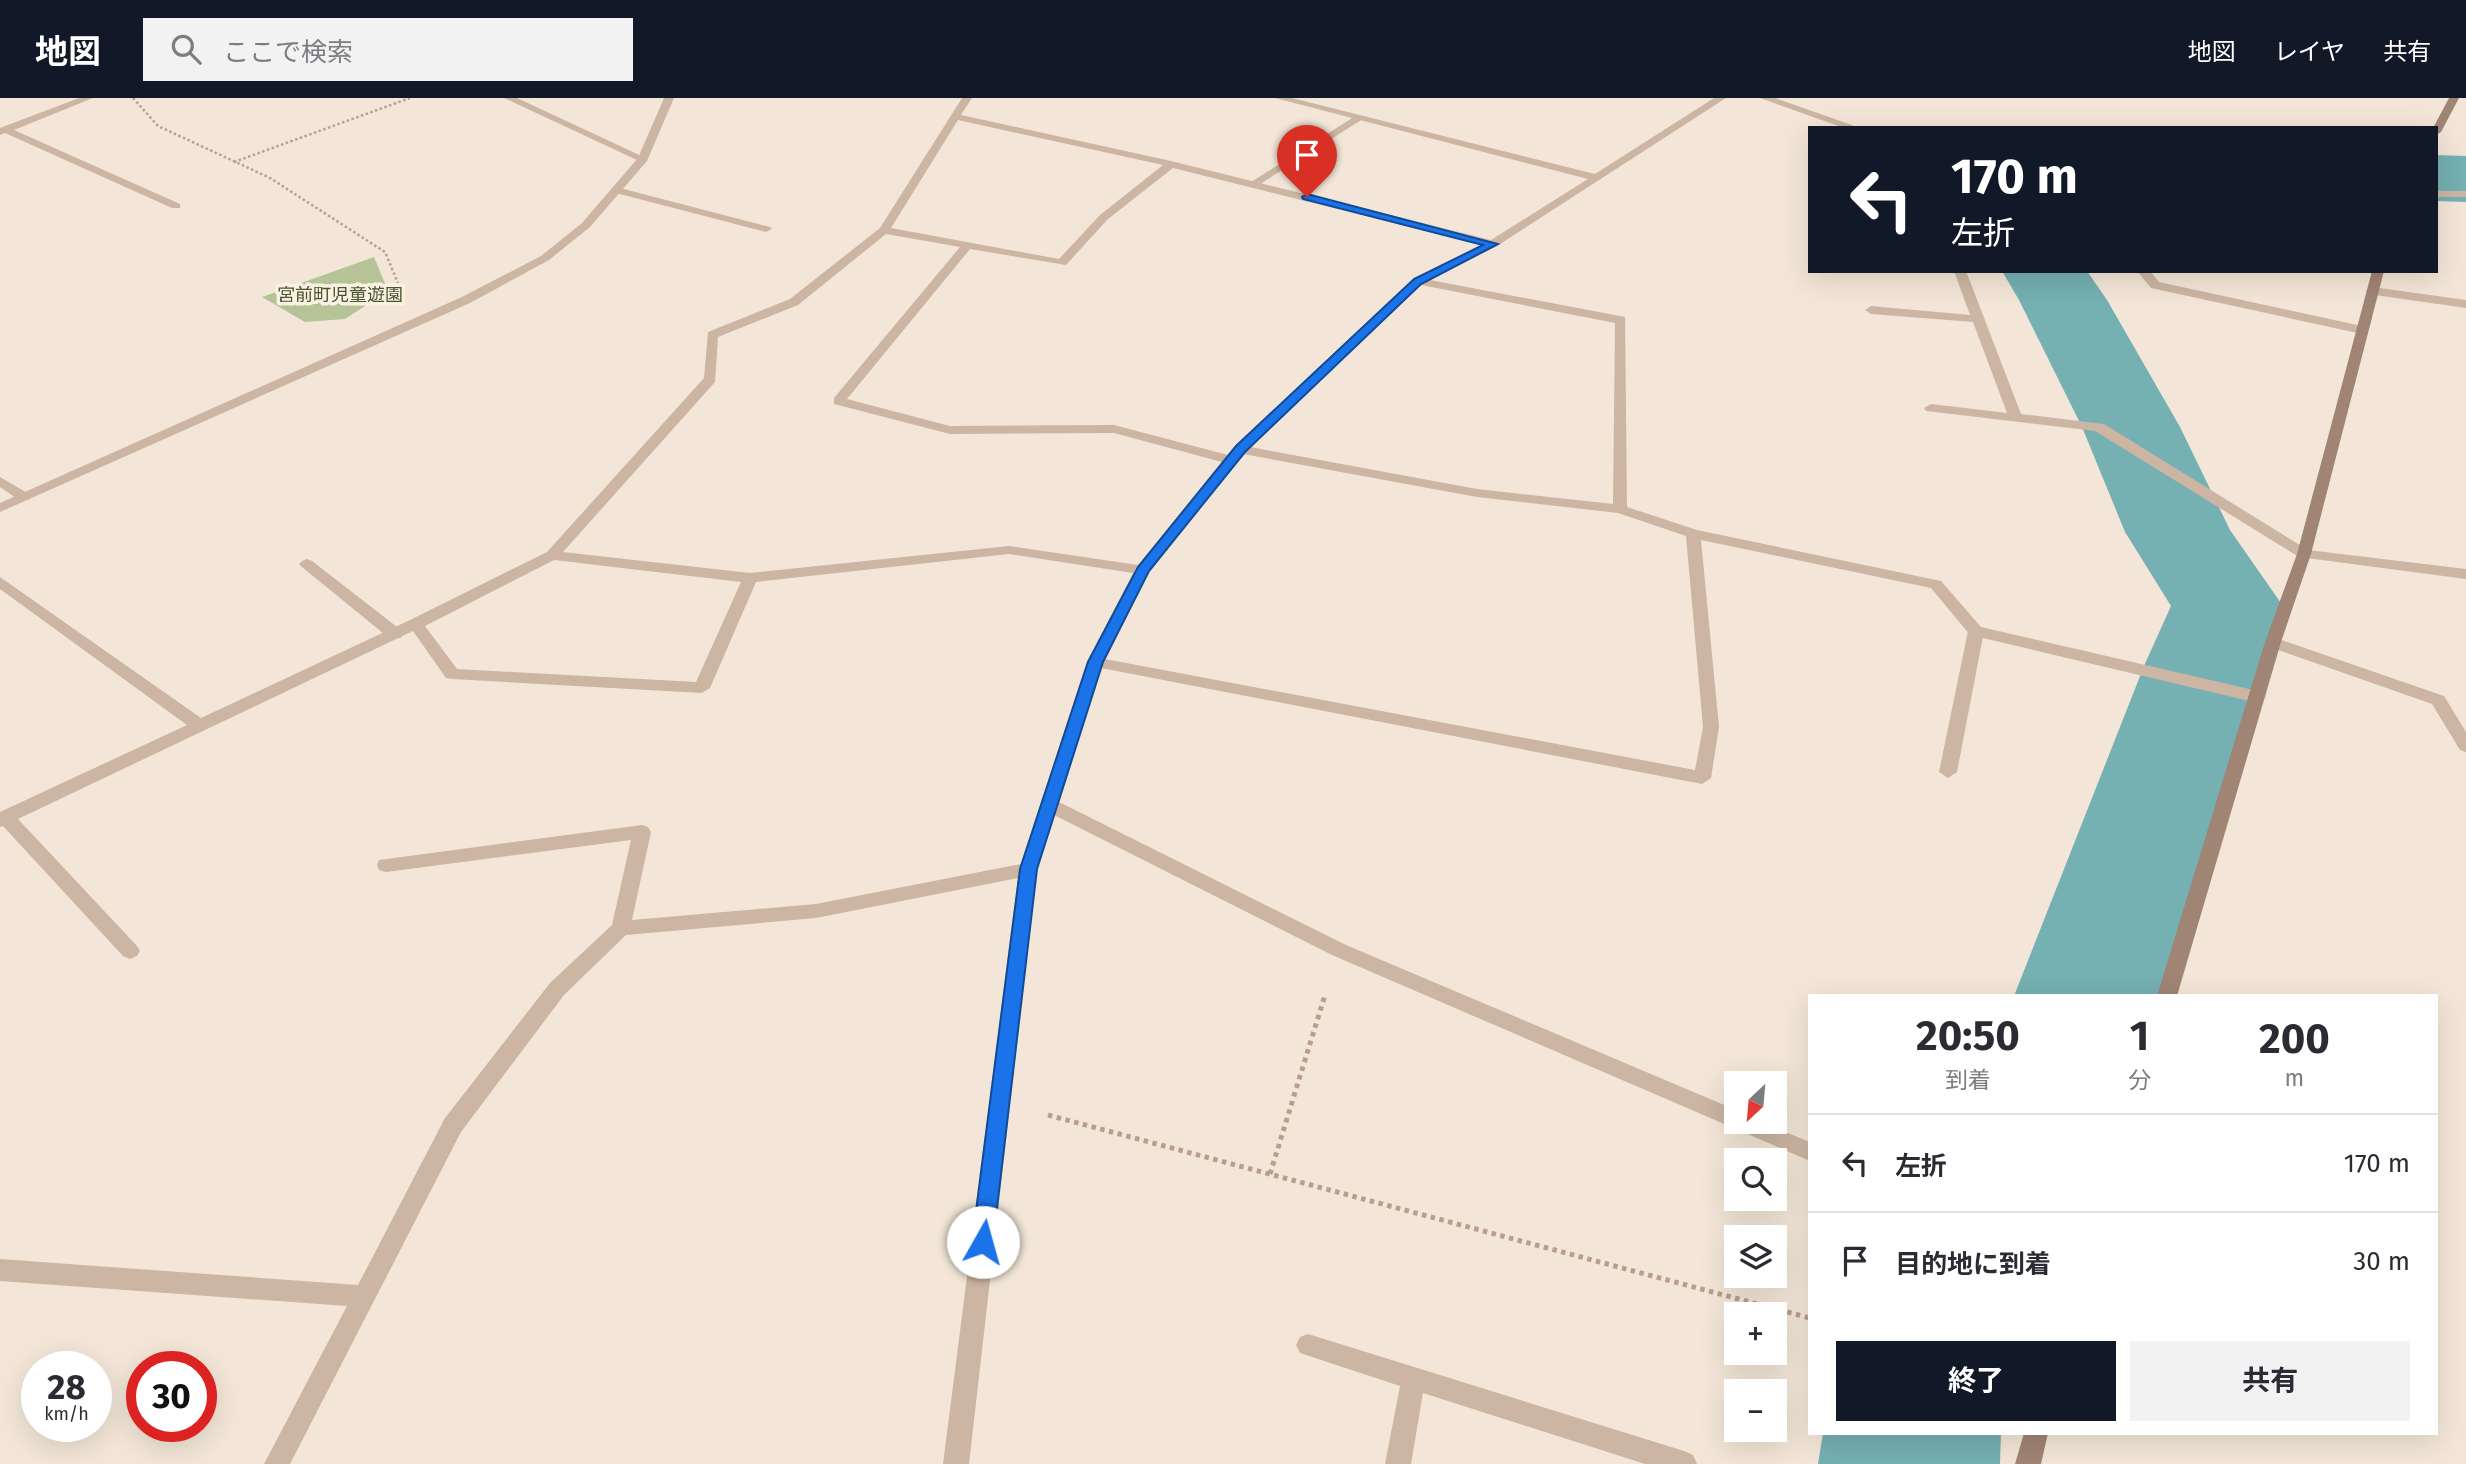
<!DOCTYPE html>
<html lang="ja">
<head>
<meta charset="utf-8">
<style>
	body { margin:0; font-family:"Fira Sans","Noto Sans JP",sans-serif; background:#f2f2f3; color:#2b2b33; height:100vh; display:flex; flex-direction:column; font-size:26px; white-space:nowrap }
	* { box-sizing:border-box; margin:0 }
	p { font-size:23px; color:#7c7c81 }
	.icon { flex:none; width:38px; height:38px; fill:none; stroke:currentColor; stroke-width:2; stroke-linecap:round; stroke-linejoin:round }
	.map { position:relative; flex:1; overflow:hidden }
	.panel { position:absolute; left:1808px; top:896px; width:630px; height:441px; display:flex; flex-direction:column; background:#fff; border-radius:0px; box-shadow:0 7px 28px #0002 }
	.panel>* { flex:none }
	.banner { position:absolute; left:1808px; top:28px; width:630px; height:147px; border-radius:0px; box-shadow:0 7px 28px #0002; background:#111827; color:#fff; overflow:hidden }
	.needle { width:46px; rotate:206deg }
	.tools { position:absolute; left:1724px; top:973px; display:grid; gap:14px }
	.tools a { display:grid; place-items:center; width:63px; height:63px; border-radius:0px; background:#fff; box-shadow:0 7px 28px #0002; font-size:35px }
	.speed { position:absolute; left:21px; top:1253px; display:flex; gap:14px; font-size:35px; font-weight:700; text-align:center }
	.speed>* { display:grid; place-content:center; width:91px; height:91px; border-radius:50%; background:#fff; box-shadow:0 7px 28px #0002; line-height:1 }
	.speed small { font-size:18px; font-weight:400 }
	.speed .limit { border:10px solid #d22; background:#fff; color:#111 }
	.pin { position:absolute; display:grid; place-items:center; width:60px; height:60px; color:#fff; margin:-72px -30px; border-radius:50% 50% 50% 0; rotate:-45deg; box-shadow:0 0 7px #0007 }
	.pin .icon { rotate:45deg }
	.me { position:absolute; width:77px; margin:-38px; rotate:7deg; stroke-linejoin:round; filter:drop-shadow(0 0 5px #0008) }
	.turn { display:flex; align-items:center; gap:24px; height:147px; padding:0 28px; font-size:32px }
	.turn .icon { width:91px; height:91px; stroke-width:2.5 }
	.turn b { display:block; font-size:49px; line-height:60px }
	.eta { display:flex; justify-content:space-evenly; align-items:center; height:119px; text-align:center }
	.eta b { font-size:42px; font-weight:700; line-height:49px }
	.primary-button { display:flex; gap:14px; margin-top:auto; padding:14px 28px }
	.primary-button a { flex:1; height:80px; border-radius:0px; background:#111827; color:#fff; font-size:28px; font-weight:700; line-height:80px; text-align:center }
	.primary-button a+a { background:#f2f2f3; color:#2b2b33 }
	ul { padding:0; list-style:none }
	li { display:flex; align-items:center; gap:21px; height:98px; padding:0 28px; border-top:2px solid #e1e1e2 }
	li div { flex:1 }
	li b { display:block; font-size:26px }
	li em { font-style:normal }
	header { display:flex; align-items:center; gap:42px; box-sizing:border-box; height:98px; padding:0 35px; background:#111827; color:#fff }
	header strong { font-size:33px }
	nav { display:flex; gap:38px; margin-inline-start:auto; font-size:24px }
	.search { width:490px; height:63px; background:#f2f2f3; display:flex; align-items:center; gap:18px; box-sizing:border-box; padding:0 24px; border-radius:0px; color:#7c7c81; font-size:26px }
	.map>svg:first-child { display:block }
	.green { fill:#b5c397 }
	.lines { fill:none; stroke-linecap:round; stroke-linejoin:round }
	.river { fill:#75b0b2; fill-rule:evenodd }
	.path-far1 { stroke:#b89f8d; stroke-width:2.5; stroke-dasharray:2.5 2.5; stroke-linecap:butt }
	.path { stroke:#b89f8d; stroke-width:5; stroke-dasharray:4.5 4.5; stroke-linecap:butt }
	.lane { fill:#ccb5a3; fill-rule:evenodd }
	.street { fill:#ccb5a3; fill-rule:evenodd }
	.secondary { fill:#a08474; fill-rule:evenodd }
	.route { fill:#1a73e8; stroke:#114b97; stroke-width:2 }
	.labels { text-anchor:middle; stroke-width:7; stroke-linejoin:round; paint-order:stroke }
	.far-park-label { font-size:18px; fill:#465628; stroke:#fbf0e4 }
</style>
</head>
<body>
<header>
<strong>地図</strong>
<div class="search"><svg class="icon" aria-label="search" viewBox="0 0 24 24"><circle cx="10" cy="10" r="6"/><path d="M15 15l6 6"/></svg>ここで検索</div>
<nav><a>地図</a><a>レイヤ</a><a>共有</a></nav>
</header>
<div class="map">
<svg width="2466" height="1366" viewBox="0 0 2466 1366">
	<rect width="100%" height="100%" fill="#f3e6d8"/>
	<path class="green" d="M374,159L388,193L345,221L305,224L262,199Z"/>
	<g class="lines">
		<path class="river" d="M2436,57L2466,58V104L2436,103Z
			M2002,173H2087L2107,202L2180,329L2230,432L2283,508L2260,568L2158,898H2014L2144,568L2171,508L2125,434L2082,329L2019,202Z
			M1823,1335H2001L2000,1366H1818Z"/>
		<path class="path-far1" d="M133,0L158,28L270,80L385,154L398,185
			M234,64L410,0"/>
		<path class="path" d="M1048,1017L1810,1220
			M1270,1076L1325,897"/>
		<path class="lane" d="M504,0H517L648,61L639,63Z
			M1357,17L1366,19L1257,88L1248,86Z
			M616,89L770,129L772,131L766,134L612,94V90Z
			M0,379L29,396V402H19L0,389Z
			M307,461L312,463L401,532L403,536L401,540H389L302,469L299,466L302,463Z
			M1976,528L1984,533L1957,674L1948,680L1939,674L1968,533Z"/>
		<path class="street" d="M79,0H93L14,32L180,106V110H172L5,35L0,37V30Z
			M664,0H674L647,63L590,129L549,162L470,205L0,414V405L462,199L541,158L582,125L638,60Z
			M962,0H972L961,17L1171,63L1491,142L1588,81L1275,0H1292L1595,76L1714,0H1726L1497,148L1430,182L1625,219L1627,409L1697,432L1941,483L1981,529L2258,593L2266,599L2258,605L1970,537L1931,490L1701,442L1719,629L1711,680L1702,686L1101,570L1059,704L1346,847L1736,1012V1024H1761L1810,1044V1063L1332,857L1054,717L1037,771L969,1366H943L1018,780L816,820L626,837L564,897L461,1034L290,1366H264L347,1208L0,1183V1161L358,1187L445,1020L550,885L612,827L631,742L386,774L379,772L377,767L379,762L642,727L648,729L651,734L632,822L816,806L1021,766L1087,564L1133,475L1009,456L756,484L710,590L702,595L452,581L446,580L413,533L18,721L137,848L140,853L137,858L130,861L123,858L3,728L0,729V714L187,627L0,491V479L201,620L410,522L547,454L704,280L708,234L790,201L880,130ZM958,22L1163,67L1100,117L1059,161L891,130ZM1173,70L1482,147L1414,180L1228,357L1114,327L950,328L847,301L970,151L1066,167L1108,121ZM886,136L960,149L834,300V306L950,336L1114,335L1222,364L1138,467L1009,448L750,475L563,454L715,284L718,239L798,207ZM1421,187L1615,225L1613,406L1477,391L1250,349ZM1243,356L1477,399L1618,415L1686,438L1703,629L1695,672L1105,561L1149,473ZM554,462L741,484L696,584L457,571L425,528Z
			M1760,0H1775L1860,30H1844Z
			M2436,93H2466V99H2436Z
			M1954,173H1966L2021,316L2104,326L2308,452L2466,471V481L2299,459L2095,333L1926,313L1924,310L1931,306L2007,315L1973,224L1871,216L1865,212L1871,208L1970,217Z
			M2137,173H2150L2159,184L2362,228L2368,232L2362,236L2151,190Z
			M2372,189L2466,202V210L2368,196L2366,193Z
			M2273,539L2444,598L2466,634V654L2460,652L2432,606L2267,548L2265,544Z
			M1308,1236L1684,1353L1693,1357L1697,1366H1645L1423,1295L1411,1366H1385L1400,1288L1300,1255L1296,1247L1300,1239Z"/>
		<path class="secondary" d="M2449,0H2459L2441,34L2436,37V30H2433Z
			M2372,173H2384L2311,456L2281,544L2177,898H2157L2265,544L2297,456Z
			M2024,1335H2048L2041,1366H2015Z"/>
	</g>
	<path class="route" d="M1307,96L1498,146L1421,186L1245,354L1149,473L1103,564L1037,771L993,1144L990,1150L983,1153L975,1150L972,1144L1020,771L1088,564L1138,469L1236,348L1414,181L1483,147L1303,101L1302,99Z"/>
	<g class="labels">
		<g class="far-park-label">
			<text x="340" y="203">宮前町児童遊園</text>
		</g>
	</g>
</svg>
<div class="tools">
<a><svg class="needle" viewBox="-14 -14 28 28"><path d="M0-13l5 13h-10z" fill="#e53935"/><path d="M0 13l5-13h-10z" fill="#7c7c81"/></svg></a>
<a><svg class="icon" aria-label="search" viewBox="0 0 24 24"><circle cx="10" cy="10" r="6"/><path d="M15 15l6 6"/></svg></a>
<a><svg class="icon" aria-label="layers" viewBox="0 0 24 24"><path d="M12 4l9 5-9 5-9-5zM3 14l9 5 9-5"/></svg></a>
<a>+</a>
<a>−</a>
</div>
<div class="speed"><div>28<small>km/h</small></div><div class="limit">30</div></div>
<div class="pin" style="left:1307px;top:99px;background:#d93025"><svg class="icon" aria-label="arrive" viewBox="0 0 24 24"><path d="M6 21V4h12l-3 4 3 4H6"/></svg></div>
<svg class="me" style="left:983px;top:1144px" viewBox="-20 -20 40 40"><circle r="19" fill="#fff"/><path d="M0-13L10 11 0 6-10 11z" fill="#1a73e8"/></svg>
<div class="banner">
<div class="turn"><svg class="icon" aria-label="left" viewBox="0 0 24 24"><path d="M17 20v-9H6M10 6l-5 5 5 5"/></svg><div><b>170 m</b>左折</div></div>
</div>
<section class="panel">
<div class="eta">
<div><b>20:50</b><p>到着</p></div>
<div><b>1</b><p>分</p></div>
<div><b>200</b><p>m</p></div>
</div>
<ul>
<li><svg class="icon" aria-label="left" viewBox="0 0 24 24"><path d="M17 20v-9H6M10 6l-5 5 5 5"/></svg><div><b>左折</b></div><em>170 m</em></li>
<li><svg class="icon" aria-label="arrive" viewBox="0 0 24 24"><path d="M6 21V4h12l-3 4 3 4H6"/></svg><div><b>目的地に到着</b></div><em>30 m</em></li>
</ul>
<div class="primary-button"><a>終了</a><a>共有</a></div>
</section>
</div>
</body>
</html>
